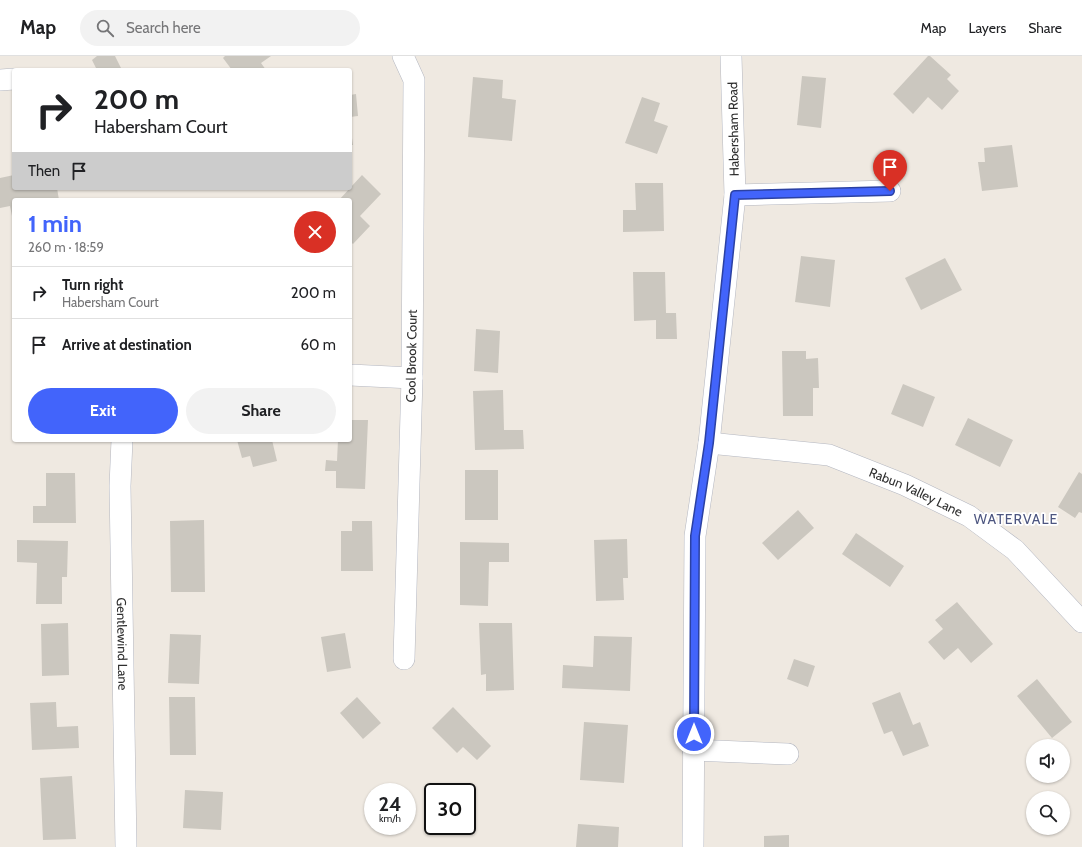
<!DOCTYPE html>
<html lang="en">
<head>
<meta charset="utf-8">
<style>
	body { margin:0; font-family:Cabin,sans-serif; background:#f2f2f2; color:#202124; height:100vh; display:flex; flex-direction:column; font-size:15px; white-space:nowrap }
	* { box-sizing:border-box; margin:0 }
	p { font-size:13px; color:#757577 }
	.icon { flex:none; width:22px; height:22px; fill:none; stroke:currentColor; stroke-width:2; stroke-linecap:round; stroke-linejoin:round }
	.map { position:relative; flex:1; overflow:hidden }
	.details { position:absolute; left:12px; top:142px; width:340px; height:244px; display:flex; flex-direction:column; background:#fff; border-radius:4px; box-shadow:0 1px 3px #0004 }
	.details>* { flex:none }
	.guide { position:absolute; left:12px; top:12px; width:340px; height:122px; border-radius:4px; box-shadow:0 1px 3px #0004; background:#fff; color:#202124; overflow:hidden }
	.tools { position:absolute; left:1026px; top:683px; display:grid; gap:8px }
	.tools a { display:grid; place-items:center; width:44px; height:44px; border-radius:50%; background:#fff; box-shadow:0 1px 3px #0004; font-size:20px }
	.speed { position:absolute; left:364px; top:727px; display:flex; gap:8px; font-size:20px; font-weight:700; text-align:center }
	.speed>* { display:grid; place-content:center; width:52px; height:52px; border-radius:50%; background:#fff; box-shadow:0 1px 3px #0004; line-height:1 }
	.speed small { font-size:10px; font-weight:400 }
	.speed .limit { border:2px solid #111; border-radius:6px; background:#fff; color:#111 }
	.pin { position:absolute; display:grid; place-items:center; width:34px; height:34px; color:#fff; margin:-41px -17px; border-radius:50% 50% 50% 0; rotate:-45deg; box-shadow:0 0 4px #0007 }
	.pin .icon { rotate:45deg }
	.me { position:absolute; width:44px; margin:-22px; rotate:0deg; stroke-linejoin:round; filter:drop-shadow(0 0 3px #0008) }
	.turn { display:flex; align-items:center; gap:14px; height:84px; padding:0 16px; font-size:18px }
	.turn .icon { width:52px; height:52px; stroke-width:2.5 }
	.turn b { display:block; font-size:28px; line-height:34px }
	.then { display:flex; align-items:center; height:38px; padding:0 16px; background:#0003; gap:8px; font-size:15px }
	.round { display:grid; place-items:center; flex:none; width:42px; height:42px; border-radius:21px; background:#f2f2f2 }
	.head { display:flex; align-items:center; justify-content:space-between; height:68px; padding:0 16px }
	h1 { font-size:24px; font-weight:700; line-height:30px; color:#4264fb }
	.action { display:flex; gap:8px; margin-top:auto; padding:8px 16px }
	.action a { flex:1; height:46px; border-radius:24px; background:#4264fb; color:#fff; font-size:16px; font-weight:700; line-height:46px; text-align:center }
	.action a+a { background:#f2f2f2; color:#202124 }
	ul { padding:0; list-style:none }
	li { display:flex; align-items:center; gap:12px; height:52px; padding:0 16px; border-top:1px solid #e0e0e0 }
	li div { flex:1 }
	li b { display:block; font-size:15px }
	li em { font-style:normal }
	header { display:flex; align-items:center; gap:24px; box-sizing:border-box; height:56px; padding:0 20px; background:#fff; border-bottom:1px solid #e0e0e0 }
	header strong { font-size:19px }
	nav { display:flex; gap:22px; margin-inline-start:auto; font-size:14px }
	.search { width:280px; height:36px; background:#f2f2f2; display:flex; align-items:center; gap:10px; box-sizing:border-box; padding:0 14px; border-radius:22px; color:#757577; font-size:15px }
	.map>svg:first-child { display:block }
	.building { fill:#cbc7bf }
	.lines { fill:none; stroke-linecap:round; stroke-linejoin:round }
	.minor-casing { stroke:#b4b7c1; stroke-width:22 }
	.minor { stroke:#fff; stroke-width:21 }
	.route-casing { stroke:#2b41a3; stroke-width:10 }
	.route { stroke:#4264fb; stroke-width:7 }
	.labels { text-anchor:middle; stroke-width:3.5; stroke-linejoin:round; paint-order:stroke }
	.street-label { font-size:13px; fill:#2e2e2e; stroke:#fff }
	.neighbourhood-label { font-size:14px; letter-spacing:1px; fill:#4d5680; stroke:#fff }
</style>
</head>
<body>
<header>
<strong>Map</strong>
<div class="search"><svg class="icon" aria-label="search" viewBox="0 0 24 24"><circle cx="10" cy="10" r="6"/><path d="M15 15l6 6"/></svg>Search here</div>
<nav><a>Map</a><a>Layers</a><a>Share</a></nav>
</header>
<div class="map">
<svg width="1082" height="791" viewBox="0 0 1082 791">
	<rect width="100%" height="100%" fill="#efe9e1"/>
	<path class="building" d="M97,0H115L121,12L116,14H97L92,4Z
		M225,0H271L261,7L266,14H232L223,2Z
		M928,0H930L951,19L947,23L959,35L942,54L928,41L913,58L893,38Z
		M802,20L826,22L821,72L797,69Z
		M473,21L503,24L502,42L516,44L512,85L468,81Z
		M356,38L358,60L350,61V39Z
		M642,41L660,47L654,65L668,70L657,98L625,87Z
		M350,68L353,89H350Z
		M1012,89L1018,131L982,135L978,106H985L984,92Z
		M14,119V132H57L59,144H14V160H12L10,150L0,152V122Z
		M362,119L381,138L360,160L370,170L353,188L350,185V144H339Z
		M635,127H663L664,175L623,176V154H636Z
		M801,200L835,204L830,251L795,246Z
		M945,202L962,234L921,254L905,222Z
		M633,216H665L666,257H676L677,283H656V264L634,265Z
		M476,273L500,275L498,317L474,315Z
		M782,295H806V303L818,302L819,332H813V360H783Z
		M903,328L935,341L923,371L891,358Z
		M503,334L504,374H523L524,393L475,394L473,335Z
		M968,362L1013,384L1000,411L955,389Z
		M350,364H368L365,433L336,432V415H325L326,404L337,405L338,384H350Z
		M237,384H272L277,405L253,411L250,400L242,402Z
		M465,414H498V464H465Z
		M1079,416L1082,418V457L1079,456L1075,462L1058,451Z
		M46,417H75L76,467H33V450H46Z
		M798,454L814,472L778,504L762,487Z
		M204,464L205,536H171L170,465Z
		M352,465H372L373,515H341V475H352Z
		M856,477L904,510L890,531L842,498Z
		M627,483L628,522H623L624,544L596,545L594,484Z
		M17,484L68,485L67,521H62V548H36L37,507L17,506Z
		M460,486L509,487V506H489L488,550L460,549Z
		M957,546L993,588L971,607L958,592L944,604L928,586L943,573L935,564Z
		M68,567L69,619L42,620L41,568Z
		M479,567H512L514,634L486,635V618L481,619Z
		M345,577L351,612L327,616L321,581Z
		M170,578L201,579L199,628L168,627Z
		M594,580L632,581L630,635L562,632L563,609L593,611Z
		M794,603L815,610L808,631L787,623Z
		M1037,623L1072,666L1052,682L1017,640Z
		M900,636L913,669L920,666L929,690L903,700L892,675L884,678L872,647Z
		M169,641H195L196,699H170Z
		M357,641L381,667L363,683L340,657Z
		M56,646L57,671L78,670L79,692L32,694L30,647Z
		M453,651L491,690L477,704L463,691L457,697L432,672Z
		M584,666L628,669L624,727L580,724Z
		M72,720L76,783L43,784L40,722Z
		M185,734L223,736L221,774L183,772Z
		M578,768L619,771L618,791H576Z
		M789,779V791H764V780Z"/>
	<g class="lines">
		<g class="minor-casing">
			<g id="minor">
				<path d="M403,0L414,24L412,322L404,603"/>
				<path d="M0,24L14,23"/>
				<path d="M735,139L890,135"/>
				<path d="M350,319L412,322"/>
				<path id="s1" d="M122,384L120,430L126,791"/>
				<path id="s2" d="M709,387L829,399L905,429L969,460L1015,494L1082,566"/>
				<path d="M693,694L788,698"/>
				<path d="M693,791L695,480L709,387L735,139L731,0"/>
			</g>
		</g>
		<use href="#minor" class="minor"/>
	</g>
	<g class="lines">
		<g class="route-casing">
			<path id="route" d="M694,678L695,480L709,387L735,139L890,135"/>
		</g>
		<use href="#route" class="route"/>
	</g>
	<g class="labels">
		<g class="street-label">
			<text transform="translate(733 73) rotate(-91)" y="5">Habersham Road</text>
			<text transform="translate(411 300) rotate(-89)" y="5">Cool Brook Court</text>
			<text dy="5" stroke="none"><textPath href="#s2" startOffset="215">Rabun Valley Lane</textPath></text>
			<text dy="5" stroke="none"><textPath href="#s1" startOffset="204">Gentlewind Lane</textPath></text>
		</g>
		<g class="neighbourhood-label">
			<text x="1016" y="468">WATERVALE</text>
		</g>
	</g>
</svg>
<div class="tools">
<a><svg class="icon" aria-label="sound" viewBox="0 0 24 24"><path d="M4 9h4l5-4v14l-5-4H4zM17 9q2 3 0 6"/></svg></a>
<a><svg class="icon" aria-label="search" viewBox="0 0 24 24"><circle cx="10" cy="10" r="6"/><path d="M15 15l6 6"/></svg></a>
</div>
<div class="speed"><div>24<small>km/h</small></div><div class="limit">30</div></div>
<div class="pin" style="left:890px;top:135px;background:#d93025"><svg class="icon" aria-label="arrive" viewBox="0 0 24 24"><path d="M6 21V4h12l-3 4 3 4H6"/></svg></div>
<svg class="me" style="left:694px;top:678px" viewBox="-20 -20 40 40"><circle r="17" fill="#4264fb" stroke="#fff" stroke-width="3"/><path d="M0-11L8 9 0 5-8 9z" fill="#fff"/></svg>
<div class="guide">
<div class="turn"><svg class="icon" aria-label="right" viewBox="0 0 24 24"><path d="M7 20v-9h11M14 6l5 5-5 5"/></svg><div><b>200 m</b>Habersham Court</div></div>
<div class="then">Then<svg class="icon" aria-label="arrive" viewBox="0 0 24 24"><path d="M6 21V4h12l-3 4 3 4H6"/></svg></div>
</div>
<section class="details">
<div class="head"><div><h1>1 min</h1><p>260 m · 18:59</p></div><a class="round" style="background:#d93025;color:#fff"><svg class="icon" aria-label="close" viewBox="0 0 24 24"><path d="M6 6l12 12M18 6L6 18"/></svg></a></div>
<ul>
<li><svg class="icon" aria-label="right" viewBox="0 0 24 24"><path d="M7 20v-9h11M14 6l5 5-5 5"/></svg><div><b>Turn right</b><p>Habersham Court</p></div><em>200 m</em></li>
<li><svg class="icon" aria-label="arrive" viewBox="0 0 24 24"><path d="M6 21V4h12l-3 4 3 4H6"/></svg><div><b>Arrive at destination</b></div><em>60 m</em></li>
</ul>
<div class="action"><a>Exit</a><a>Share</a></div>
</section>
</div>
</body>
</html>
